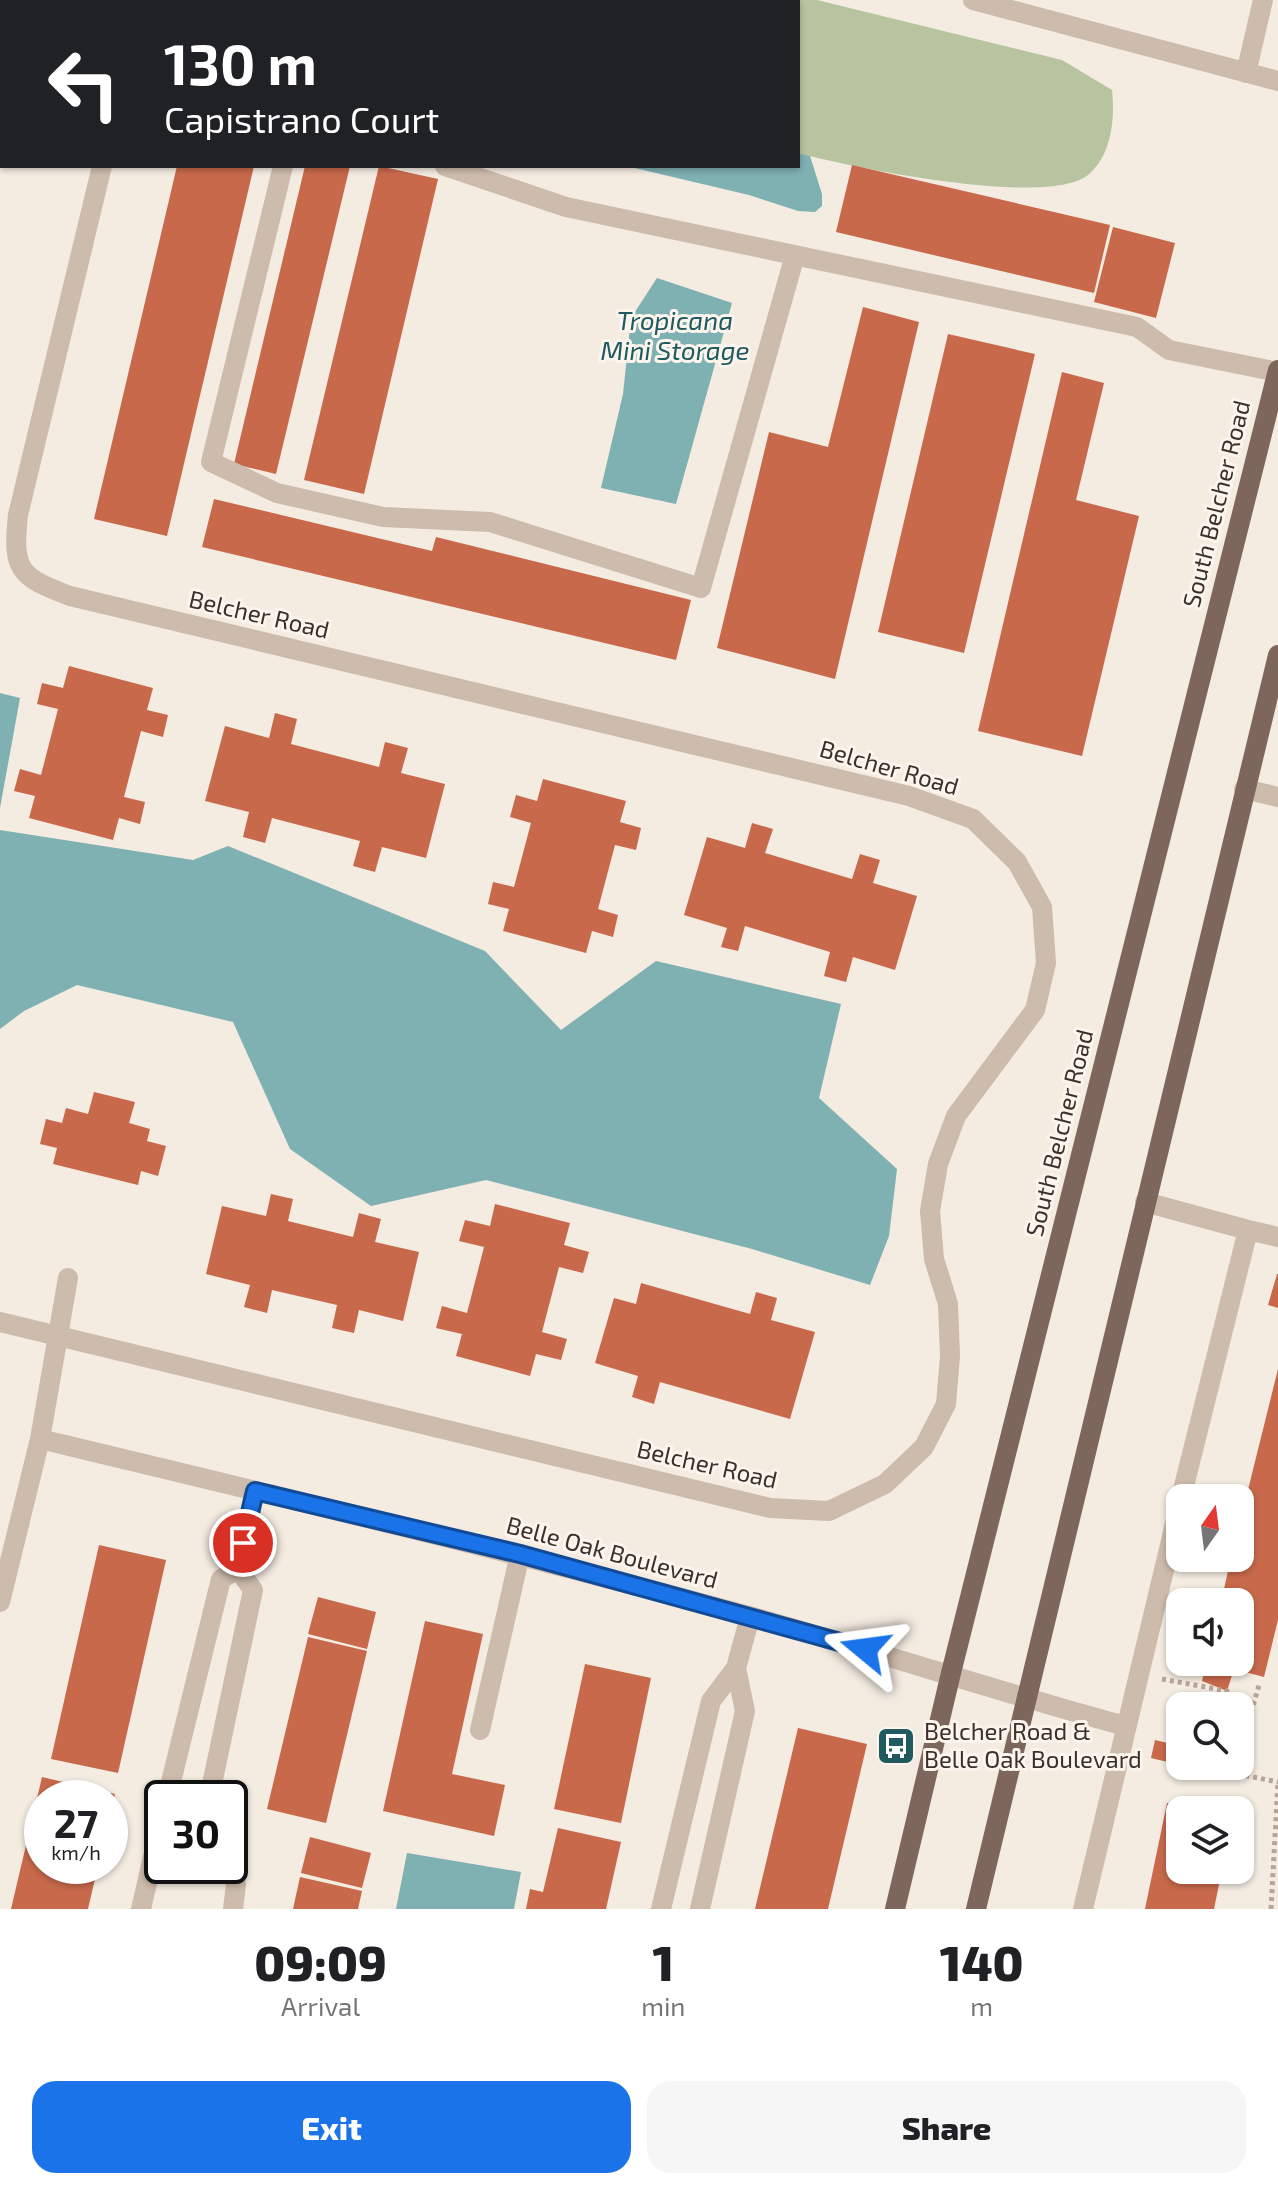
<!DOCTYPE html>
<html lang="en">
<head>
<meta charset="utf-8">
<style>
	body { margin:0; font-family:"Exo 2",sans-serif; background:#f6f6f6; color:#202124; height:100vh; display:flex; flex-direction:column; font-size:30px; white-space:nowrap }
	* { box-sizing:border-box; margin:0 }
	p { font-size:26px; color:#757577 }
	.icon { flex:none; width:44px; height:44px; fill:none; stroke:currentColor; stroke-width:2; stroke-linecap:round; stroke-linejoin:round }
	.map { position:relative; height:1909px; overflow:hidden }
	.sheet { display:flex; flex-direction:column; background:#fff; flex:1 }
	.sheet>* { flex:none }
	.banner { position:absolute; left:0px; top:0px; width:800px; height:168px; box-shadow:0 2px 6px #0004; background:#202124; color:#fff; overflow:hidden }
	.needle { width:52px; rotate:14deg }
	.controls { position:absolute; left:1166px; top:1484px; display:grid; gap:16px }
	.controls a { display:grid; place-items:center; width:88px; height:88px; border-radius:16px; background:#fff; box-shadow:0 2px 6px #0004; font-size:40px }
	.speed { position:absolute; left:24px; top:1780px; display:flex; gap:16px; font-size:40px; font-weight:700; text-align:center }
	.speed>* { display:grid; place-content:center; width:104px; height:104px; border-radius:50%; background:#fff; box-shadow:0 2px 6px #0004; line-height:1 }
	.speed small { font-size:20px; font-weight:400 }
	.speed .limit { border:4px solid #111; border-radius:12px; background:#fff; color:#111 }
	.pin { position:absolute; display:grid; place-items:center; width:68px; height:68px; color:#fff; margin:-34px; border:4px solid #fff; border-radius:50%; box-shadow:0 2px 8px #0007 }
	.me { position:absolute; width:88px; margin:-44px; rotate:286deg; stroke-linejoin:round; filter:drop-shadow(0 0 6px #0008) }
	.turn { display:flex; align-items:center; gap:28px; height:168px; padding:0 32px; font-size:36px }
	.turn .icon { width:104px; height:104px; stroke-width:2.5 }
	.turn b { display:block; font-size:56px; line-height:68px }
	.eta { display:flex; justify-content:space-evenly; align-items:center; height:136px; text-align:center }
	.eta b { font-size:48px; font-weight:800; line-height:56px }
	.cta { display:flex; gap:16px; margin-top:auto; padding:16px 32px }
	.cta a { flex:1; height:92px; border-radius:24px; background:#1a73e8; color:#fff; font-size:32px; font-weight:800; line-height:92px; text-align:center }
	.cta a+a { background:#f6f6f6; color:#202124 }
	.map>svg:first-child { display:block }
	.green { fill:#b8c4a0 }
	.water { fill:#7fb0b2 }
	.building { fill:#c8694b }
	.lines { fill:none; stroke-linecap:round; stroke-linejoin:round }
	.path { stroke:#b9a596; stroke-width:5; stroke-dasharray:4 4; stroke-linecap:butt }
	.minor { stroke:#cdbbac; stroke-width:20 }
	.major { stroke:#7d675c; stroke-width:20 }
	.route-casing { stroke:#114b97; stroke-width:20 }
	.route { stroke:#1a73e8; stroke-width:14 }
	.labels { text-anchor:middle; stroke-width:6; stroke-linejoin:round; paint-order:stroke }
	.street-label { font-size:24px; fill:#3b302b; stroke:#fbf5ee }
	.poi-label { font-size:24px; fill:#3b302b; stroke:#fbf5ee; text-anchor:start }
	.water-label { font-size:26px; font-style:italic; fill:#1f5a5e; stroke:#fbf5ee }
</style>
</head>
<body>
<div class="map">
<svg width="1278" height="1909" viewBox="0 0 1278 1909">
	<rect width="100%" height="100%" fill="#f4ebe1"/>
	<path class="green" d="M332,0H817L1062,60L1112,90C1115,118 1112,155 1088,175C1047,208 850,167 798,153V2Z"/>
	<path class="water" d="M798,153L810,156L822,194V206L815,212L798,211L749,195L626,166H798Z
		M657,278L732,303L676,504L601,488L623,394L631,318Z
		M0,693L20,698L0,808Z
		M0,830L193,860L228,846L485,951L561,1030L656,961L841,1004L819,1098L897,1169L889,1236L870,1285L752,1249L486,1180L371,1206L290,1149L233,1022L77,985L24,1011L0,1029Z
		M407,1853L521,1872L514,1909H396Z"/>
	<path class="building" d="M852,165L1110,225L1094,293L836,232Z
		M177,166H254L167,536L94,519Z
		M305,166H350L276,474L234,464Z
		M379,166L438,179L364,494L304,480Z
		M1113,227L1175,243L1156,318L1094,302Z
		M863,307L919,322L835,679L717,648L769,432L828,447Z
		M948,334L1035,354L964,653L878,632Z
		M1062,372L1104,383L1076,500L1139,516L1082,756L978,731Z
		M214,499L432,551L436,537L691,600L676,660L202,547Z
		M69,666L153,688L147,710L168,715L163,737L141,731L124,797L145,802L140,824L119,818L113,840L29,818L35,796L14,791L20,769L41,775L58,709L37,704L42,683L63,688Z
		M275,713L297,719L291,744L379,767L385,742L408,748L401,773L445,784L426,858L382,847L375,872L353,866L360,841L272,818L265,843L243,837L249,812L205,801L225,726L269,738Z
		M543,779L626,801L620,822L641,828L636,850L615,845L598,909L618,915L613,937L592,931L586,953L503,931L509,909L488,904L493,882L514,887L531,823L510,817L516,795L537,801Z
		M752,823L773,829L765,853L852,879L860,854L880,860L873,883L917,896L895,970L853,957L846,982L824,976L830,952L745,926L738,951L721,947L727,928L684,915L707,837L745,848Z
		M94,1092L135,1102L129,1123L150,1129L147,1141L166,1146L158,1176L141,1171L138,1185L53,1164L57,1148L40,1144L46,1119L62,1123L66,1108L88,1114Z
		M271,1194L293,1199L288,1221L353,1237L359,1213L381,1219L375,1242L419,1252L403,1321L359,1310L354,1333L332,1328L337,1305L272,1290L267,1313L244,1307L250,1285L206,1274L222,1206L266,1216Z
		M495,1204L570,1223L564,1245L589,1252L583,1273L559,1267L542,1332L567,1339L561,1360L536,1354L530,1376L456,1356L462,1334L436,1328L442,1306L467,1313L484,1247L459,1241L465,1220L490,1226Z
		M1277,1274H1278V1308L1268,1305Z
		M641,1283L750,1314L756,1292L777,1298L771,1320L815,1332L790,1419L660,1382L654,1404L632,1397L638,1376L595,1363L614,1298L636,1304Z
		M1278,1369V1620L1264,1677L1234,1669L1227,1691L1202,1681L1206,1662H1240V1602H1221L1231,1558H1240V1522Z
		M99,1545L166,1560L118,1773L51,1759Z
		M318,1597L376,1612L367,1649L308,1634Z
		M425,1621L483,1634L452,1774L505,1785L494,1836L383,1811Z
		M308,1637L367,1651L326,1823L267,1809Z
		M585,1664L651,1678L621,1823L554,1809Z
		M798,1728L867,1744L828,1909H755Z
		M1155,1740L1180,1746V1765L1151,1758Z
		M42,1777L115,1794L111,1812L110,1798H42V1866H98L88,1909H11Z
		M1167,1803L1193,1809L1180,1810V1870H1222L1214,1909H1145Z
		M558,1828L621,1842L606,1909H526L530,1889L543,1892Z
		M310,1837L371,1853L362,1888L301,1873Z
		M300,1877L362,1891L358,1909H293Z"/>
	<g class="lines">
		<path class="path" d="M1162,1679L1227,1691L1224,1706
			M1240,1751L1259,1685
			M1219,1766L1218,1770L1278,1782
			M1271,1909L1278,1782"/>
		<path class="minor" d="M102,0L106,2
			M973,0L1278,81
			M1246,73L1263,0
			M283,166L211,462L277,493L383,517L490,522L701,588L795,255
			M445,166L566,207L1137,327L1169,350L1278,372
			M1244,789L1278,797
			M1145,1202L1248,1230
			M0,1322L770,1508L829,1511L885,1484L924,1447L946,1404L950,1356L948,1304L934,1259L930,1211L938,1164L956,1116L1035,1010L1046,963L1042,907L1017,862L973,819L909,796L70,596C19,577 12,570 18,515L102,166
			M40,1439C277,1496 514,1552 749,1616C875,1651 999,1692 1125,1726
			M1181,1498L1248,1230L1278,1237
			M0,1602L40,1439L68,1278
			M480,1730L520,1554
			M167,1798L221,1579L238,1569L255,1491
			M214,1798L211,1789L253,1590L238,1569
			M230,1864L236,1885L233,1909
			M141,1909L162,1818
			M661,1909L711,1701L736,1668L750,1617
			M700,1909L745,1711L736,1668
			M1083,1909L1180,1503"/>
		<path class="major" d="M895,1909L951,1673L1278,370
			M976,1909L1278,655"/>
	</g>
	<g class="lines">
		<g class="route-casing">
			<path id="route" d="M243,1543L255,1491L520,1554L865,1649"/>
		</g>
		<use href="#route" class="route"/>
	</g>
	<defs>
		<g id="bus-square" transform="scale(2)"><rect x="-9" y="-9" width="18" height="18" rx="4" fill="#1f5a5e" stroke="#fbf5ee"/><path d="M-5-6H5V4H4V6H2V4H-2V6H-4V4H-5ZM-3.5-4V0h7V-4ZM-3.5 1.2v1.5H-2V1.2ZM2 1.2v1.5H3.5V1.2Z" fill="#fff"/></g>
	</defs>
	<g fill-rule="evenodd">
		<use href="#bus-square" x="896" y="1746"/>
	</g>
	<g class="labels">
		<g class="street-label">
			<text transform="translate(1217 504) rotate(-76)" y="8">South Belcher Road</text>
			<text transform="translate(259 615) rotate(13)" y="8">Belcher Road</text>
			<text transform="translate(889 768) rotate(16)" y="8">Belcher Road</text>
			<text transform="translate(1060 1133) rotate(-76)" y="8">South Belcher Road</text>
			<text transform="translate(707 1465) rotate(13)" y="8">Belcher Road</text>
			<text transform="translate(612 1553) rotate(15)" y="8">Belle Oak Boulevard</text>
		</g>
		<g class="poi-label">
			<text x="924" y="1740">Belcher Road &amp;<tspan x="924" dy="28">Belle Oak Boulevard</tspan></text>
		</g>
		<g class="water-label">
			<text x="675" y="330">Tropicana<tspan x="675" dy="30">Mini Storage</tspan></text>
		</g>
	</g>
</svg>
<div class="controls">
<a><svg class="needle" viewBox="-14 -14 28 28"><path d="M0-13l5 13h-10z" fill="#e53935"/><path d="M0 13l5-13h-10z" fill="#757577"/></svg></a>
<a><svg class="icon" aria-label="sound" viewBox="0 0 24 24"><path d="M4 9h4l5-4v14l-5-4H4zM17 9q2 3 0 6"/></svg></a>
<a><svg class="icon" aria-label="search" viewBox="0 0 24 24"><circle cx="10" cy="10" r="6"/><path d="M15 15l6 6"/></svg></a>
<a><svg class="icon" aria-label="layers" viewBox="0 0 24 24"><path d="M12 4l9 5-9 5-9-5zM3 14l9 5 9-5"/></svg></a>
</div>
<div class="speed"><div>27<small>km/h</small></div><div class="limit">30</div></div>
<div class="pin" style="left:243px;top:1543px;background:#d93025"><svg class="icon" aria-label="arrive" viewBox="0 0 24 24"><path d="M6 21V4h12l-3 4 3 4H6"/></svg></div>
<svg class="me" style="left:865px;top:1649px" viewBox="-20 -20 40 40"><path d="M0-17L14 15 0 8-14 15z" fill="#1a73e8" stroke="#fff" stroke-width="4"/></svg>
<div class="banner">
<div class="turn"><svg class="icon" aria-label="left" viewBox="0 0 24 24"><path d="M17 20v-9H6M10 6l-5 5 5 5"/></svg><div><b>130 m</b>Capistrano Court</div></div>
</div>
</div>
<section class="sheet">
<div class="eta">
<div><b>09:09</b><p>Arrival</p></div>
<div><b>1</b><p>min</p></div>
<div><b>140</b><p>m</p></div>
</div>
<div class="cta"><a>Exit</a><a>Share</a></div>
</section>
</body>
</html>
